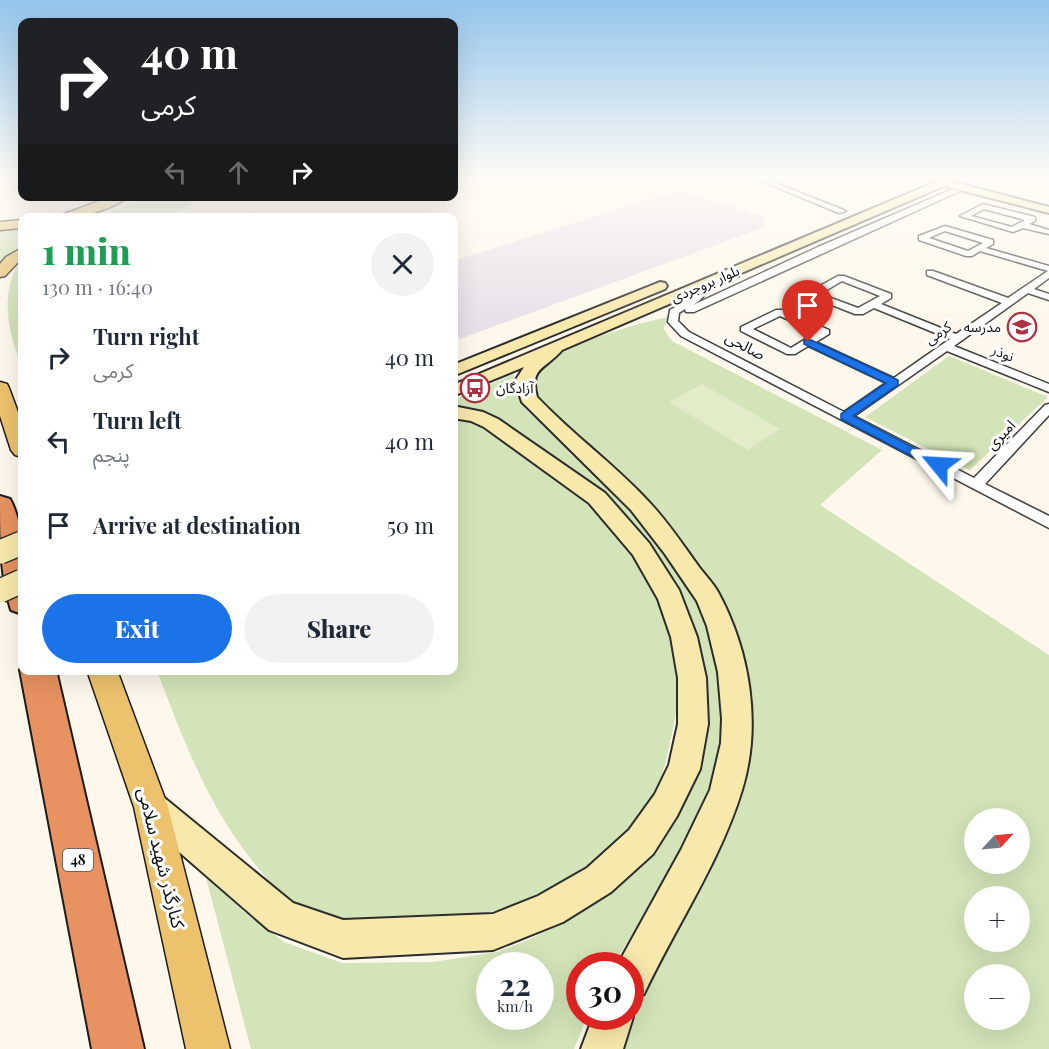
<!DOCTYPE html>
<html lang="en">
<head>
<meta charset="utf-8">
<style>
	body { margin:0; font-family:"Playfair Display","Noto Sans Arabic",serif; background:#f2f2f3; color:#1f2937; height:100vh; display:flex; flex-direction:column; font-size:22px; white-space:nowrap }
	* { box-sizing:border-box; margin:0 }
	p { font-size:20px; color:#747a83 }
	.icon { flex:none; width:33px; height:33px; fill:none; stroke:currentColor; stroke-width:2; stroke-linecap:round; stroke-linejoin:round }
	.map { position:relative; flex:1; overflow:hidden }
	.details { position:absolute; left:18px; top:213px; width:440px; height:462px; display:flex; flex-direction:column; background:#fff; border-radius:12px; box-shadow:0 6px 24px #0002 }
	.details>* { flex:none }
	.guide { position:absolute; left:18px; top:18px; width:440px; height:183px; border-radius:12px; box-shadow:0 6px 24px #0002; background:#202124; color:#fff; overflow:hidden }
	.needle { width:39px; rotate:64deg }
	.buttons { position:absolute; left:964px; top:808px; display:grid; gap:12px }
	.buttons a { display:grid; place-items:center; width:66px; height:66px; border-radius:50%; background:#fff; box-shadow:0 6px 24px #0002; font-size:30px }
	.speed { position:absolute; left:476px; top:952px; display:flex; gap:12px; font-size:30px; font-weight:700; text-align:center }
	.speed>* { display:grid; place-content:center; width:78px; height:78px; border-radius:50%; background:#fff; box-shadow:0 6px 24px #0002; line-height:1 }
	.speed small { font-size:15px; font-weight:400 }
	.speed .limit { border:9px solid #d22; background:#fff; color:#111 }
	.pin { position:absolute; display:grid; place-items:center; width:51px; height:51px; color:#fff; margin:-62px -26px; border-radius:50% 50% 50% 0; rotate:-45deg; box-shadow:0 0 6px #0007 }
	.pin .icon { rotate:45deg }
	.me { position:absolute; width:66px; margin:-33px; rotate:297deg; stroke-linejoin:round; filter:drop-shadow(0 0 4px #0008) }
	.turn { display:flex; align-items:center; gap:21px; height:126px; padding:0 24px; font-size:27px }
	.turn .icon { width:78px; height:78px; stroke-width:2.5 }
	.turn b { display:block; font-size:42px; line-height:51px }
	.lanes { display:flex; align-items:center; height:57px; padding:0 24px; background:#0003; justify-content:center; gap:30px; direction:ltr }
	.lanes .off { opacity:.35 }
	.round { display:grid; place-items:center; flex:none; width:63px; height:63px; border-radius:32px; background:#f2f2f3 }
	.overview { display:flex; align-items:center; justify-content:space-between; height:102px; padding:0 24px }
	h1 { font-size:36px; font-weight:800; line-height:45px; color:#1e9e55 }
	.primary-button { display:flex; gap:12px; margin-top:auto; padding:12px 24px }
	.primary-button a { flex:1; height:69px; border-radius:36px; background:#1a73e8; color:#fff; font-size:24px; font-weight:800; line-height:69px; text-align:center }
	.primary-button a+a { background:#f2f2f3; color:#1f2937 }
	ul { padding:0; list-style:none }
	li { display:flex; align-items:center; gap:18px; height:84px; padding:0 24px }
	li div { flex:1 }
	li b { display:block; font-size:22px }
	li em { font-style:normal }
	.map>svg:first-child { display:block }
	.industrial { fill:#e8e0e9 }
	.green { fill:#d3e4b8; fill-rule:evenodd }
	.pitch { fill:#e3ecc9 }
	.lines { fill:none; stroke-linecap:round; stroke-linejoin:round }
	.street-casing { stroke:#3e3e3e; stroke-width:3 }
	.secondary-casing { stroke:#2d2d2d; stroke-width:4 }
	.primary-casing { stroke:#1c1c1c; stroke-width:3 }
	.highway-casing { stroke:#1c1c1c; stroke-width:4 }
	.street { fill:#fff; fill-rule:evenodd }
	.secondary { fill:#f7e8ac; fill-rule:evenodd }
	.primary { fill:#ecc26d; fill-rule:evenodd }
	.highway { fill:#e79260; fill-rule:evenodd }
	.secondary-bridge-casing { stroke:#2d2d2d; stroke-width:26; stroke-linecap:butt }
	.secondary-bridge { stroke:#f7e8ac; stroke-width:23 }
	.route { fill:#1a73e8; stroke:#114b97; stroke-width:1.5 }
	.labels { text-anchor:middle; stroke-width:6; stroke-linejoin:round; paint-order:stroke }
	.far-street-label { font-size:14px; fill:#0b0b0b; stroke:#fff }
	.far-poi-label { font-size:14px; fill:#0b0b0b; stroke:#fff; text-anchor:end }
	.shield { fill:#fff; stroke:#545454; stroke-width:1.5 }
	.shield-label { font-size:14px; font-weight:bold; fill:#0b0b0b }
	.street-label { font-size:15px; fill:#0b0b0b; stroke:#fff }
	.near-street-label { font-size:18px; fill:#0b0b0b; stroke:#fff }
</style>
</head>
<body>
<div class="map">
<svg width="1049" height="1049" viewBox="0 0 1049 1049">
	<rect width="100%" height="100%" fill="#fdf8eb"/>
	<path class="industrial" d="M679,190L766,217L762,228L460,339L453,335V261Z"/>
	<path class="green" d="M147,197H198C173,225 131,218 97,217Z
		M22,225V247L0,265V228Z
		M22,258V366C6,330 0,288 22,258Z
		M670,317L663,328L672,341L882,450L820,505L1049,655V1049H622L656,968L708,877L728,832L743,790L747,760L751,697L740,654L713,590L675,533L650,505L538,402L531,391C533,384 534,374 537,369C550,349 645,320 670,317ZM975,819H1020V864H975ZM975,897H1020V942H975ZM975,975H1020V1020H975Z
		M949,356L1048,397L970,470L865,417Z
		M514,374L513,389L526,410C641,511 761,618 709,786C705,801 697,814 691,828C668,876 640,921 613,966H579V1017H587L574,1049H251L199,851L243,911L284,942L342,963L433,962L497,952L528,940L556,926L614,887L649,859L670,830L683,807L696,773L707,731V702L705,676L675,586L642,535L623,513L589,481L502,421L479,410L453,407V400ZM489,966H540V1017H489Z
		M453,418L475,422L582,497C595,508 606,521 616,535C656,582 681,639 677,702C676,719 671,736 668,752C661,785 647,818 621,841C584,873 536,899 488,913C464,920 428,920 402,922C360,924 343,926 304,907C297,904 287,901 281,895C273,888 266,877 258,868C209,809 184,742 157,671L453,670Z"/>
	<path class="pitch" d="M702,384L780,429L748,450L669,402Z"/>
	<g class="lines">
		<g class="street-casing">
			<path id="street" d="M751,177H761L846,211L839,213Z
				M953,189L960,191L694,312H686L685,309L679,313L678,321L689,332L844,412L886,383L808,346L795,354H787L741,331V327L776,310H784L829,330V334L816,342L894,378L950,339L874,308L863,314H855L809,296V292L838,276H844L891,294V298L881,304L956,334L1002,303L927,275V271H933L1008,298L1048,271L980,251L972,256H966L919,240V236L945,226L993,240V244L986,248L1049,266V278L1034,289L1049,294V300L1028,293L954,346L1049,384V392L947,351L854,416L974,478L1045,405L1049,404V415L985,484L1049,516V528L681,336L668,322L670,310L693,297L708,280L716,282L699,301L693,305L818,247ZM945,231L983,243L968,251L929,238ZM842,281L880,296L858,308L820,294ZM780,316L817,332L791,348L753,329Z
				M983,204L1035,217V221L1029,224L1049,230V234L1023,228L1013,232L960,216ZM984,209L1025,220L1012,227L971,216Z"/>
		</g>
		<g class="secondary-casing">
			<path id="secondary" d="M947,177H961L953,182L1049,207V213L944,186L562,350C545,370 529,367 537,397C572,434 614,464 649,502C668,522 683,545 699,567C705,575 713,583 718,592C750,651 762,725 742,790C720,862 676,926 644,994L630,999V966H617L681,850L710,790L721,743L722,719L718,672L707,626L697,601L665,554L631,510L522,402L515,381L524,367L453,396V385L933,183V179Z
				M660,282L665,283L667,286L665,289L453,376V365Z
				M453,406L483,412L498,419L605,493L649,543L679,590L697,637L706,678L708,724L700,769L677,816L653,854L611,892L563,922L493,950L343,958L269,930L140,818L135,807L140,796L151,791L162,796L293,903L343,920L493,914L538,896L587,868L629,830L655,794L669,765L678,724V678L671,637L658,599L633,555L589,503L484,427L471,421L453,418Z
				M630,1010L633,1017L623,1049H581L593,1017H630Z"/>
		</g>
		<g class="primary-casing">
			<path id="primary" d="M113,196H129C109,212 78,218 53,218Z
				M22,220V228L0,230V222Z
				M22,248V258L5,276L0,277V264L6,257Z
				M0,382L7,384L9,388L22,423V457L15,455L11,450L0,416Z
				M87,670H117L168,807L230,1049H186L134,807Z"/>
		</g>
		<g class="highway-casing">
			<path id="highway" d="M0,496L10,499C26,528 26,582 22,614L11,610C0,576 0,533 0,496Z
				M22,666V670H56L144,1049H92L20,670Z"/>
		</g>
		<use href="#street" class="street"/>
		<use href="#secondary" class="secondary"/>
		<use href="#primary" class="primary"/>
		<use href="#highway" class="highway"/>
		<g class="secondary-bridge-casing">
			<path id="secondary-bridge" d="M0,552L22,543
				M0,591L22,581"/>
		</g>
		<use href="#secondary-bridge" class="secondary-bridge"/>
	</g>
	<linearGradient id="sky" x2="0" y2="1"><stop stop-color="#93c5eb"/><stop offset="0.55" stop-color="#fefcf6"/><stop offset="1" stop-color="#fefcf6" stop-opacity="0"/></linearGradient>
	<rect width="1049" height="324" fill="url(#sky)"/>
	<path class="route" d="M804,340H811L898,380V385L853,416L943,463L945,465L943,468H934L841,419V414L886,383L804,344Z"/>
	<defs>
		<g id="school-ring" transform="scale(1.5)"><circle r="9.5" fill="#fff" stroke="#ae3141" stroke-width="1.5"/><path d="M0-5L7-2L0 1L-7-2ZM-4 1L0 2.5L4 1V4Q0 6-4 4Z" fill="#ae3141"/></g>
		<g id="bus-ring" transform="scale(1.5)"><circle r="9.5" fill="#fff" stroke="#ae3141" stroke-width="1.5"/><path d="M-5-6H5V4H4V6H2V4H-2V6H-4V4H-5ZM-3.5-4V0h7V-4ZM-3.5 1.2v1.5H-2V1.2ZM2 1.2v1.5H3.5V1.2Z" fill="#ae3141"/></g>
	</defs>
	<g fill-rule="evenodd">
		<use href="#school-ring" x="1022" y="327"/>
		<use href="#bus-ring" x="475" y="388"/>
	</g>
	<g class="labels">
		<g class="far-street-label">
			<text transform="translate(705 284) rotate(-23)" y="5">بلوار بروجردی</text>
			<text transform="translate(938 333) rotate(-35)" y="5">کرمی</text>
			<text transform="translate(1003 353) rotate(22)" y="5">نوذر</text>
		</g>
		<g class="far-poi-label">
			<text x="1001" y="332">مدرسه</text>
			<text x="496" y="393" text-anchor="start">آزادگان</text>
		</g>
		<rect class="shield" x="63" y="849" width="30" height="22" rx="4.5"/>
		<g class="shield-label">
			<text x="78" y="865">48</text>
		</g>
		<g class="street-label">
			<text transform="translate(745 346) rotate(28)" y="5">صالحی</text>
			<text transform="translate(1001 435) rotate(-46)" y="5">امیری</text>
		</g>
		<g class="near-street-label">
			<text transform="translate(161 858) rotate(76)" y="6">کنارگذر شهید سلامی</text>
		</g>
	</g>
</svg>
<div class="buttons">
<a><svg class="needle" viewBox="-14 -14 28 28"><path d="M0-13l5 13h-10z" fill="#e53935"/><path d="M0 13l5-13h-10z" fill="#747a83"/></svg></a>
<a>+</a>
<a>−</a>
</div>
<div class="speed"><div>22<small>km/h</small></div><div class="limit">30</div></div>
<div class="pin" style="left:808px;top:342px;background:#d93025"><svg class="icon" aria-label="arrive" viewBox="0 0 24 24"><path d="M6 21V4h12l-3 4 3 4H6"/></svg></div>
<svg class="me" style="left:939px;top:465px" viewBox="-20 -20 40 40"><path d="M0-17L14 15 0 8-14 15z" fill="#1a73e8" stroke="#fff" stroke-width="4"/></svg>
<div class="guide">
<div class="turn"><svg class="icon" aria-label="right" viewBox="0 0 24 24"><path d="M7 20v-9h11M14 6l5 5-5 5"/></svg><div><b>40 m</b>کرمی</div></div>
<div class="lanes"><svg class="icon off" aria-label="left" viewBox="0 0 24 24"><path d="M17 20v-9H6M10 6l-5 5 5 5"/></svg><svg class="icon off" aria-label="ahead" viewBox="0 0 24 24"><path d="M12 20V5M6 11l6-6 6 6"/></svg><svg class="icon" aria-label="right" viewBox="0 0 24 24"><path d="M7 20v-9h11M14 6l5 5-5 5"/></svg></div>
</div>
<section class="details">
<div class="overview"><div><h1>1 min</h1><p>130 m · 16:40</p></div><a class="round"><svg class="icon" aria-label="close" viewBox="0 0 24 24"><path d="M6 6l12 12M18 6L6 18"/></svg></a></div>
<ul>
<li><svg class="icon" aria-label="right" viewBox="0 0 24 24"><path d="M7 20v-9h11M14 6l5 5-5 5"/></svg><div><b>Turn right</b><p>کرمی</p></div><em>40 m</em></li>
<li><svg class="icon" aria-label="left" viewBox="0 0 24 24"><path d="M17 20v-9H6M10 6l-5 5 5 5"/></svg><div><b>Turn left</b><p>پنجم</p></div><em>40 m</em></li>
<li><svg class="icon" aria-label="arrive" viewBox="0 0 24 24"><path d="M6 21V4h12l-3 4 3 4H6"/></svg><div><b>Arrive at destination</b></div><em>50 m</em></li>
</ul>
<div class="primary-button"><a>Exit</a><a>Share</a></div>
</section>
</div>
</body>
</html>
